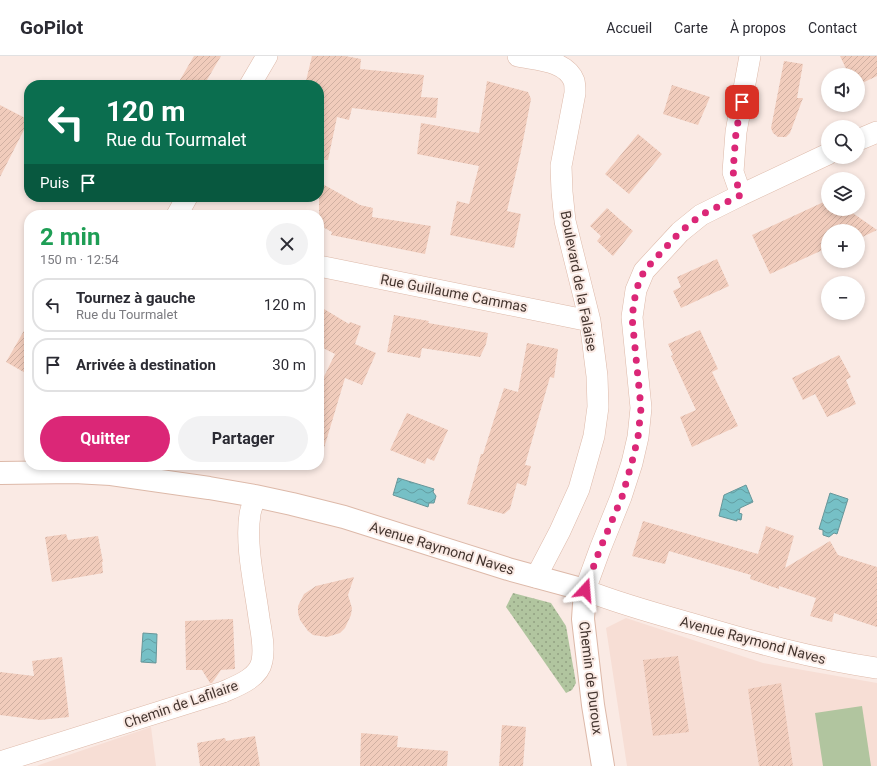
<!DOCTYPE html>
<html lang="fr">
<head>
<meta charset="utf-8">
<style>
	body { margin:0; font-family:Roboto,sans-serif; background:#f2f2f3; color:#2b2b33; height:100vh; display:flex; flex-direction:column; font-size:15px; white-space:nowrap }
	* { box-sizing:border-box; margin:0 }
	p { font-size:13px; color:#7c7c81 }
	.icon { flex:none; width:22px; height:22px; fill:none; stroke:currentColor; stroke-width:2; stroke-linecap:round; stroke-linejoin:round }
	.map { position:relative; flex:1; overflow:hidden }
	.details { position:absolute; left:24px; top:154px; width:300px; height:260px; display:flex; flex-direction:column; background:#fff; border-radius:16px; box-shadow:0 2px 6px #0003 }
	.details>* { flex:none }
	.banner { position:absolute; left:24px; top:24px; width:300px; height:122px; border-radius:16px; box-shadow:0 2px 6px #0003; background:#0b6e4f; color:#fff; overflow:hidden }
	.buttons { position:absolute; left:821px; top:12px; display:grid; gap:8px }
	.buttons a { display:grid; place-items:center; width:44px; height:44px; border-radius:50%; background:#fff; box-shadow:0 2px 6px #0003; font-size:20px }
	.pin { position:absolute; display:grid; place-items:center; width:34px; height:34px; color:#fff; margin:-17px; border-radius:8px; box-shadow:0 2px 6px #0006 }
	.me { position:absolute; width:44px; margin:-22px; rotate:19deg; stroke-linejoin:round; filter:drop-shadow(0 0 3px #0008) }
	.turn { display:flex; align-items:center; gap:14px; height:84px; padding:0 16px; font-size:18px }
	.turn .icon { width:52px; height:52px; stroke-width:2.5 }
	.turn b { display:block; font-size:28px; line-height:34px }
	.then { display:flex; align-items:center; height:38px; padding:0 16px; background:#0003; gap:8px; font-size:15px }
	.round { display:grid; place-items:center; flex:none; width:42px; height:42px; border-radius:21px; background:#f2f2f3 }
	.head { display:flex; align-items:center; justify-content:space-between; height:68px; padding:0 16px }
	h1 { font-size:24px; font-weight:700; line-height:30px; color:#1e9e55 }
	.cta { display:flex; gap:8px; margin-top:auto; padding:8px 16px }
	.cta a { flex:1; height:46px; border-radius:24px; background:#db2777; color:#fff; font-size:16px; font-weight:700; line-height:46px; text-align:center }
	.cta a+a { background:#f2f2f3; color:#2b2b33 }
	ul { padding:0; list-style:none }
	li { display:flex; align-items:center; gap:12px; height:54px; margin:0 8px 6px; padding:0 8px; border:2px solid #e1e1e2; border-radius:16px }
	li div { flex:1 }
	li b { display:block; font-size:15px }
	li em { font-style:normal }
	header { display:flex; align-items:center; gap:24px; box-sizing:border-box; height:56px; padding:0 20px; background:#fff; border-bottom:1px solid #e1e1e2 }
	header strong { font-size:19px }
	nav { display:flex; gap:22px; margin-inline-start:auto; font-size:14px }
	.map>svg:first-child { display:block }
	.education { fill:#f7ded5 }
	.grass { fill:url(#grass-dots) }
	.garden { fill:#b1c59f }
	.water { fill:url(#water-waves); stroke:#679699 }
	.building { fill:url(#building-hatch) }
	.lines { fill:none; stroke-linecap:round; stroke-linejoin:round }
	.minor-casing { stroke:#ddb9a9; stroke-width:22 }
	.tertiary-casing { stroke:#ddb9a9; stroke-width:24 }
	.minor { stroke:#fff; stroke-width:21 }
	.tertiary { stroke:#fff; stroke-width:22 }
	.route { stroke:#db2777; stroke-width:7; stroke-dasharray:0 12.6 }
	.labels { text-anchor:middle; stroke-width:4; stroke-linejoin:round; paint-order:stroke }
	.street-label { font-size:14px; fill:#44352f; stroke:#faeae4 }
</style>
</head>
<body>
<header>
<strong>GoPilot</strong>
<nav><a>Accueil</a><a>Carte</a><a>À propos</a><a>Contact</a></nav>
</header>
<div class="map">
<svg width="877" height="710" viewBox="0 0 877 710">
	<defs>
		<pattern id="grass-dots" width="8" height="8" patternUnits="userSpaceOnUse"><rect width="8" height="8" fill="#b1c59f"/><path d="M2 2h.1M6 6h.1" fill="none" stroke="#92a182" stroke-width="1.8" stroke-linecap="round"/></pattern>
		<pattern id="water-waves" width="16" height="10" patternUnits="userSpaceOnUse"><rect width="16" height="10" fill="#76c0c6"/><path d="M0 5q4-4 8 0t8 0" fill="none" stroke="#629da1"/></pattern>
		<pattern id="building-hatch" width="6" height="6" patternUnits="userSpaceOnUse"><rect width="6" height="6" fill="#f1ccbc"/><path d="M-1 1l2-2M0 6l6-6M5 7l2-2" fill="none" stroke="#d0b0a2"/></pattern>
	</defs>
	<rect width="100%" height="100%" fill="#faeae4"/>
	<path class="education" d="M626,562L763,607L877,627V710H627L606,572Z
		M151,671L156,710H37L39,709Z"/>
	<path class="grass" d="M513,537L551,547L566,570L576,627L572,634L566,637L506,551Z"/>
	<path class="garden" d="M862,650L871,710H823L815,657Z"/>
	<path class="water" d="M398,422L434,433L433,436L436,440L434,447H429L428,451L393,439Z
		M746,429L753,446L740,452L739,457L742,458L741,464L737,463V465L719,460L724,439Z
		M830,437L848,443L837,478L834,477L829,481L823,479V474L819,473Z
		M143,577L157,578L156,607L141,606Z"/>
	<path class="building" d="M194,0H221L204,29H177Z
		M312,0H345L361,3L360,13L424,19L421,41L438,42L436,62L352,52L349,64L337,61L328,104H319V29H305Z
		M840,0H877V20L858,29V19H849Z
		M784,5L803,8L797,42H803L790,77L786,81H778L773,77L771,72Z
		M487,25L528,36L531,43L521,95L507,155L521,158L514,192L450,179L457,145L469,148L479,110L417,98L421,67L479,77Z
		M672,29L710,41L698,69L663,58Z
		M0,49L29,64L0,121Z
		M638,78L662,98L629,138L605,118Z
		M319,126L360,149L373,152L372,161L431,170L425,198L331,179L332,176L319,169Z
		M828,144V153H847L877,174L858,183V175H828V194L827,192L770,218L752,179Z
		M607,152L633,175L613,200L597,185L601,180L590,170Z
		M717,203L729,230L681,252L673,235L681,231L677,221Z
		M319,250L349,268L350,266L361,270L355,288L376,297L362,329L345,322L324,392L319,391V331L335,298L319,290Z
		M394,259L429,265L428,267L488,277L486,288L480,301L422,292L420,302L387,296Z
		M29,266V319L6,306Z
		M700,274L718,313L712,316L738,370L692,391L680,361L696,354L671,300L673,299L668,288Z
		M527,287L558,293L554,322L550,321L525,409L531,410L526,430L517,427L510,453L504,458L467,448L481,398H483L504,332L518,336Z
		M839,299L851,321L846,324L856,348L827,361L815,338L803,344L792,322Z
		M407,357L448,374L434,405L427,402L425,408L390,394Z
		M643,465L758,498L766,470L794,480L785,512L830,485L838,499L877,511V571L834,557L832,566L810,560L816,542L779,530V533L750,523L751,519L669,495L665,508L632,500Z
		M66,478L68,484L98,480L103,506H102L103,517L52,526L45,481Z
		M354,521L348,539L352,552L351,559L345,572L340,577L327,581L313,579L308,575L300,564L298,557V550L304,538L316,530Z
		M233,563L235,613L221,614L212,627H210L202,614H186L185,565Z
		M678,600L689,676L653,680L643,604Z
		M62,601L69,661L40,664L0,659V616L34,620L32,605Z
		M781,627L793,710H759L748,633Z
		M502,669L526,671L523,710H499Z
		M361,677L398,680L397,691L448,695L447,710H360Z
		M255,680L260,710H200L197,687L225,682L226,685Z"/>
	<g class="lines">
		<g class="minor-casing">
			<path id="minor" d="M518,0C536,4 566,4 574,25C575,28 575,33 575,37L561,110L562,136L565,165L590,265L597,320L598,351L594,380L579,433L560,475L536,521
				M250,29L267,0
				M858,84L877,76
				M828,98L741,139L701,159L680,176L644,215L636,234L632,261L641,352L638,381L632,407L621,441L600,493L585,534C620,548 657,558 693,568C753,586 814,603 877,612
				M741,139L733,116L736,76L750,0
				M177,159L187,141
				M319,210L590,265
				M0,706L223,636C237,630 259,622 262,605C265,591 261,575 259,562C255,531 245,489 250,458C251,452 254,446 255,440"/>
		</g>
		<g class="tertiary-casing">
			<path id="tertiary" d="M0,417L74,416L111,418L209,432L255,440L292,448L344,461L508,513L585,534L583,563L593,649L603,710"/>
		</g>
		<use href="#minor" class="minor"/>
		<use href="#tertiary" class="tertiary"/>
	</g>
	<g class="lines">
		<path class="route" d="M585,534L600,493L622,441L632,406L638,381L641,352L632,261L636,234L644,215L680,176L701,159L741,139L733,116L736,76L742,46"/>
	</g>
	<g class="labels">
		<g class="street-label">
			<text transform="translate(579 225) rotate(79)" y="5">Boulevard de la Falaise</text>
			<text transform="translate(454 237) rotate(11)" y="5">Rue Guillaume Cammas</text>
			<text transform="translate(442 492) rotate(17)" y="5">Avenue Raymond Naves</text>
			<text transform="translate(753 584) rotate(15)" y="5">Avenue Raymond Naves</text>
			<text transform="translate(591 622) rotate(83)" y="5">Chemin de Duroux</text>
			<text transform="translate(181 648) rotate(-19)" y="5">Chemin de Lafilaire</text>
		</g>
	</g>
</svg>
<div class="buttons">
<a><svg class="icon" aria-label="sound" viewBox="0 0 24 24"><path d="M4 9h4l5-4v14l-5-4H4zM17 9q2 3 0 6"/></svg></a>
<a><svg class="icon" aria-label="search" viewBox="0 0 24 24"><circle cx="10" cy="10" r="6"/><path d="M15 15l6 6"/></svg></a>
<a><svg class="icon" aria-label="layers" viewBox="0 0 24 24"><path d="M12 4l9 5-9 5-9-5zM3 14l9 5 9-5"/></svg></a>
<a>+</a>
<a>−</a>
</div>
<div class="pin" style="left:742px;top:46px;background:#d93025"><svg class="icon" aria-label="arrive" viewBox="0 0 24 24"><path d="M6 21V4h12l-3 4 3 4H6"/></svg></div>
<svg class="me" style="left:585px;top:534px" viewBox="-20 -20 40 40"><path d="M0-17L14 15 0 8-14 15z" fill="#db2777" stroke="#fff" stroke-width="4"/></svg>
<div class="banner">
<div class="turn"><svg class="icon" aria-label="left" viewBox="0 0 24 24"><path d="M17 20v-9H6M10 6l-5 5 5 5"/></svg><div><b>120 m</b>Rue du Tourmalet</div></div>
<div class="then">Puis<svg class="icon" aria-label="arrive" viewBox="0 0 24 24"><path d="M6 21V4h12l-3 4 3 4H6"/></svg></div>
</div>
<section class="details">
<div class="head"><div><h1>2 min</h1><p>150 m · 12:54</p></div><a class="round"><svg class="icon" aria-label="close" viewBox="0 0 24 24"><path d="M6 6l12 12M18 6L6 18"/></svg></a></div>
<ul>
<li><svg class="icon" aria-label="left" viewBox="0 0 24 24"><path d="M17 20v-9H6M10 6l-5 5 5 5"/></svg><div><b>Tournez à gauche</b><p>Rue du Tourmalet</p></div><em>120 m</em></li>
<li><svg class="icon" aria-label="arrive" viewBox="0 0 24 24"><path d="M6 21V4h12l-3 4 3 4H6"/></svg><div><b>Arrivée à destination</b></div><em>30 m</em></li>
</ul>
<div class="cta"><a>Quitter</a><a>Partager</a></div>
</section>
</div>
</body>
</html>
